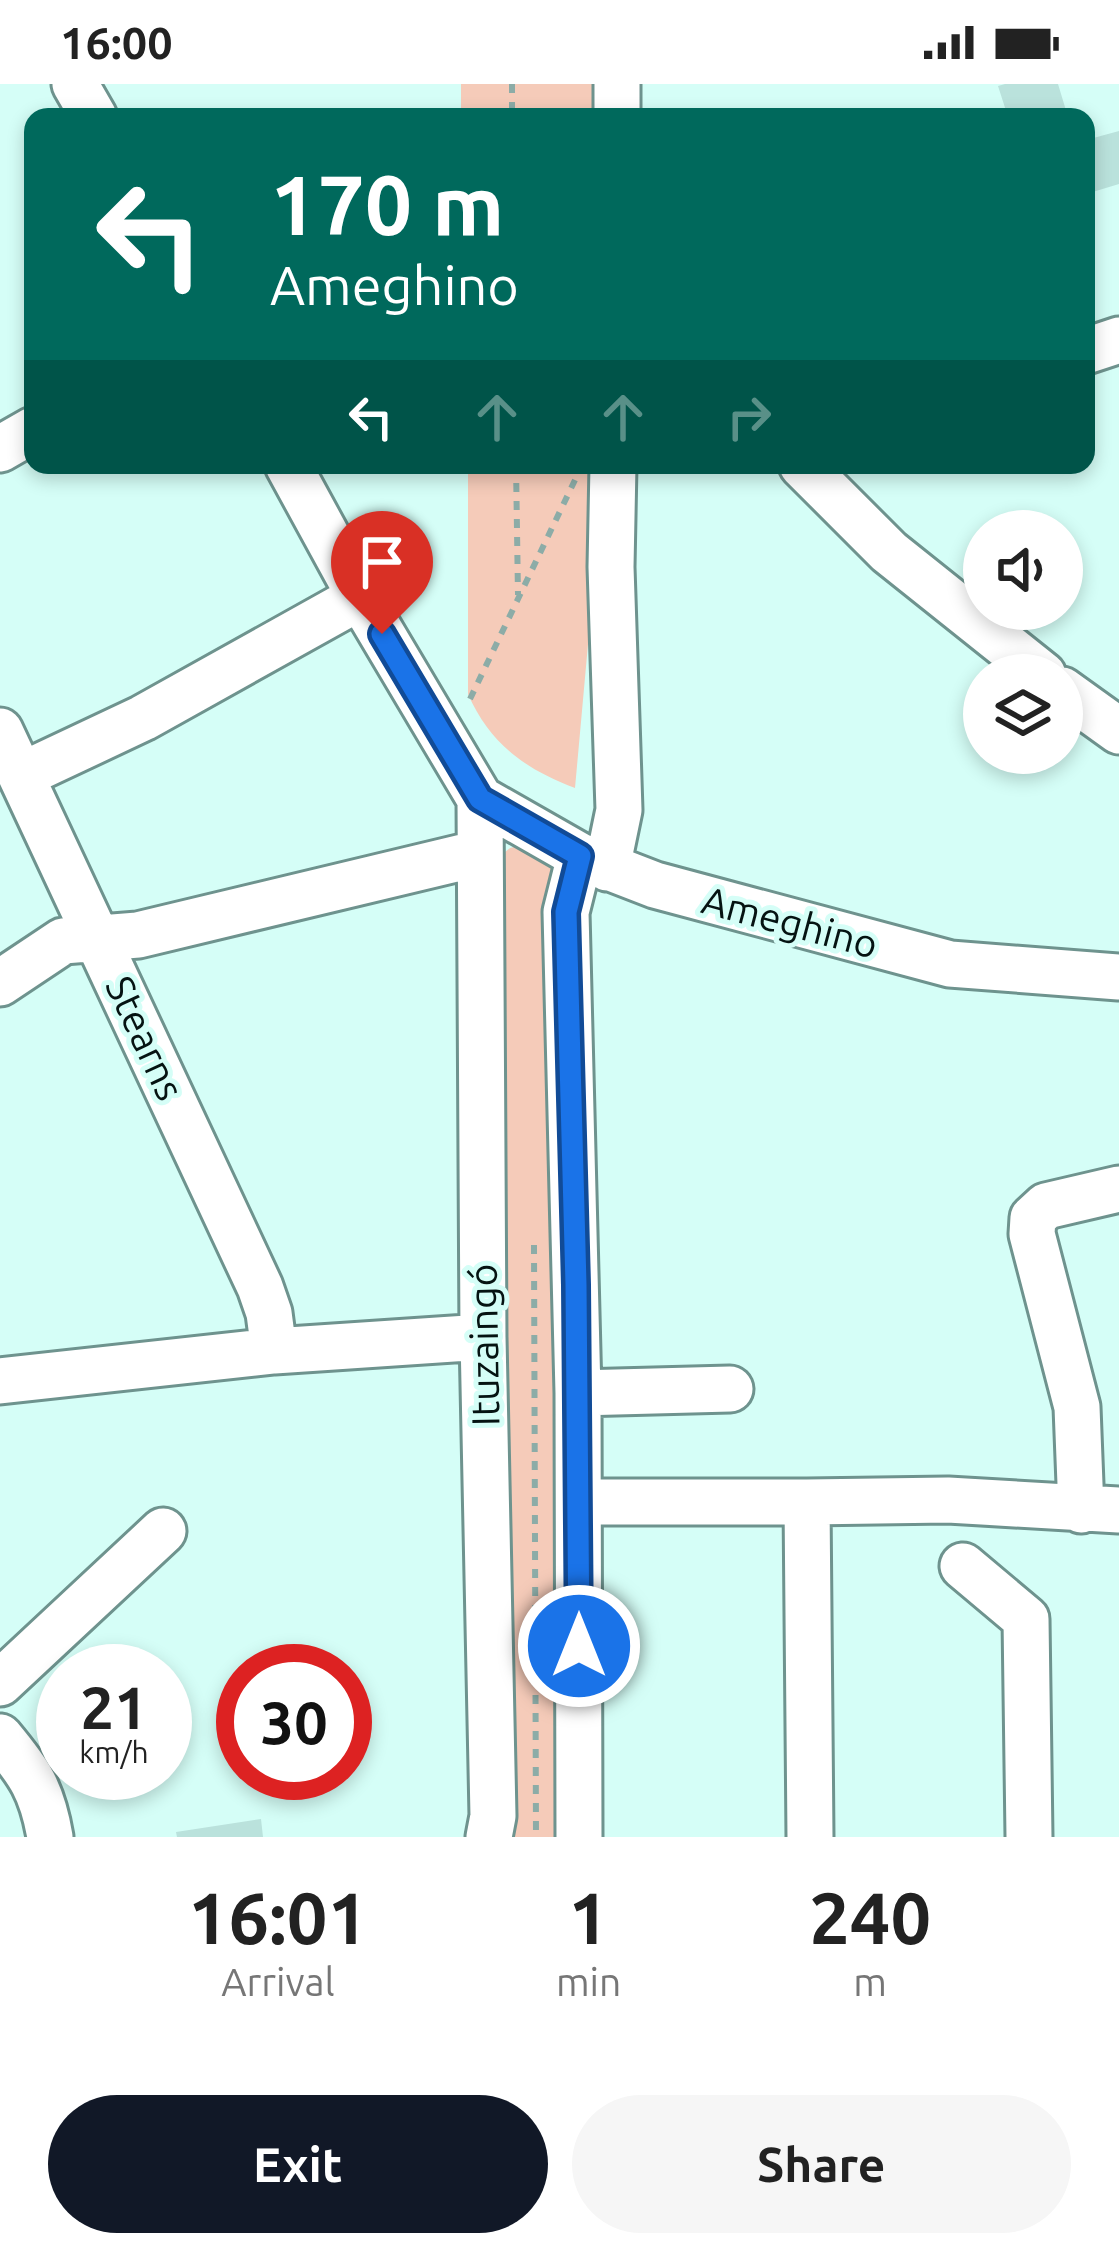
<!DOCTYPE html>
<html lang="en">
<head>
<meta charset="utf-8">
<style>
	body { margin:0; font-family:Ubuntu,sans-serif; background:#f6f6f6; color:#222; height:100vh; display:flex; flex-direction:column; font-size:45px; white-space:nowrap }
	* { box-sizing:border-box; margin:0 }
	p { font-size:39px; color:#767676 }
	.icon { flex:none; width:66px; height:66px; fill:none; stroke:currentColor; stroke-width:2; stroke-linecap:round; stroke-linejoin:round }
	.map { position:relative; height:1753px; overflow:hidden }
	.panel { display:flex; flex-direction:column; background:#fff; flex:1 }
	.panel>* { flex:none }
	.banner { position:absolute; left:24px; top:24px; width:1071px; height:366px; border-radius:24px; box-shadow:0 6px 18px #0003; background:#00695c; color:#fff; overflow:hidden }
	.fabs { position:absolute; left:963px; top:426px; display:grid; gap:24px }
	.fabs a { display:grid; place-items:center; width:120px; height:120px; border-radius:50%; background:#fff; box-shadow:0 6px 18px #0003; font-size:60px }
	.speed { position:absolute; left:36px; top:1560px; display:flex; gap:24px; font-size:60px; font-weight:700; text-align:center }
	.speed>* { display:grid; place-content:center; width:156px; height:156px; border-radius:50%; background:#fff; box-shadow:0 6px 18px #0003; line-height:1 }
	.speed small { font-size:30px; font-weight:400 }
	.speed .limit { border:18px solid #d22; background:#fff; color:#111 }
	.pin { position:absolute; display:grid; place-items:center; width:102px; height:102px; color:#fff; margin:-123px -51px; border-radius:50% 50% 50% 0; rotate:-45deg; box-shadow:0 0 12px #0007 }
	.pin .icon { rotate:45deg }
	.me { position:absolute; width:132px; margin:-66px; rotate:0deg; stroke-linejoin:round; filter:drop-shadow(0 0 9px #0008) }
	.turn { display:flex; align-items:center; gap:42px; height:252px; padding:0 48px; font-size:54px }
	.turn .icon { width:156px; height:156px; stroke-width:2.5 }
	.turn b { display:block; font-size:84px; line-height:102px }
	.lanes { display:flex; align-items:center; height:114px; padding:0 48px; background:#0003; justify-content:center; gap:60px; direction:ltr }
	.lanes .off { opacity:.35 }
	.eta { display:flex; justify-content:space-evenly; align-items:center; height:204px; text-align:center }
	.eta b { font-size:72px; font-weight:700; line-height:84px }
	.action { display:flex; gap:24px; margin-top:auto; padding:24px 48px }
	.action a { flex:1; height:138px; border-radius:72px; background:#111827; color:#fff; font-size:48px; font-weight:700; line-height:138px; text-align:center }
	.action a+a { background:#f6f6f6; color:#222 }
	.status { display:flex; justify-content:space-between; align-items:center; height:84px; padding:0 60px; background:#fff; direction:ltr }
	.status svg { height:33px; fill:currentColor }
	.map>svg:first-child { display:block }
	.green { fill:#f5cbb9 }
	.building { fill:#bae2dc }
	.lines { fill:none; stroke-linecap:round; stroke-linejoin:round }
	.minor-casing { stroke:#6e938e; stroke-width:51 }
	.path { stroke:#8caca7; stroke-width:6; stroke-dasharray:9 9; stroke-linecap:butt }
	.minor { stroke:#fff; stroke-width:45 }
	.route-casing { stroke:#114b97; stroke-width:30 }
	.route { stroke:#1a73e8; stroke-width:21 }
	.labels { text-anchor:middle; stroke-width:10; stroke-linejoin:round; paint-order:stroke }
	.street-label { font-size:39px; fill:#051312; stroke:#d5fef7 }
</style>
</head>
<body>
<div class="status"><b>16:00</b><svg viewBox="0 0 49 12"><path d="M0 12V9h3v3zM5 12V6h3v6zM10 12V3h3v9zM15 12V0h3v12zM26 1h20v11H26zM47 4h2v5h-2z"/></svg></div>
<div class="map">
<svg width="1119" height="1753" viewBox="0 0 1119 1753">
	<rect width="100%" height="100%" fill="#d5fef7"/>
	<path class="green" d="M461,0H595L594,33H461Z
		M468,381H597L596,472L575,704C525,685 490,660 468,610Z
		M522,761L549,776L553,789L567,1753H506L499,773L510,764Z"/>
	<path class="building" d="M1005,0H1058L1068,33H1008L998,2Z
		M1119,47V100L1086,110V56Z
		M261,1735L263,1753H177L176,1748Z"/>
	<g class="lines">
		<g class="minor-casing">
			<path id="minor" d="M75,0L94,33
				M617,33V0
				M1086,267L1119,256
				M0,365L33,346
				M288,381L360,513L480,715L483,1253L493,1732L489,1753
				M802,381L889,468L1043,591
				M1062,606L1119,647
				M0,647L260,1203L269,1229L274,1267
				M22,691L143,634L360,513
				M480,715L580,772L655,801L950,880L1119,893
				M607,784L619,726L611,483L613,381
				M0,899L63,857L138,851L480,769
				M0,1297L274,1267L483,1253
				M578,1309L730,1305
				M579,1418H807L810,1753
				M807,1418L948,1416L1119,1426
				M1081,1426L1077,1323L1032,1150L1033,1134L1046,1122L1119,1105
				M963,1482L1026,1535L1029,1753
				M0,1599L163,1447
				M0,1653C30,1689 42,1706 50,1753
				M579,1753L578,1309L566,828L580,772"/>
		</g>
		<path class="path" d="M512,0V33
			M516,381L518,511
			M470,615L575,396
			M534,1161L536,1753"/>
		<use href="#minor" class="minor"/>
	</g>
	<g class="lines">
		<g class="route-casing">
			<path id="route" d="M382,550L480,715L580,772L566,828L576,1201L579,1562"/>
		</g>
		<use href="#route" class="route"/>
	</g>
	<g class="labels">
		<g class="street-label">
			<text transform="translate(790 838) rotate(15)" y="14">Ameghino</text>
			<text transform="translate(145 954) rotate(65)" y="14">Stearns</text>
			<text transform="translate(484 1261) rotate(-91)" y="14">Ituzaingó</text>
		</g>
	</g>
</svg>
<div class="fabs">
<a><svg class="icon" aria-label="sound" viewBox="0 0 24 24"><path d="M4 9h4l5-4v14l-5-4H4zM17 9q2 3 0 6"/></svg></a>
<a><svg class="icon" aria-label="layers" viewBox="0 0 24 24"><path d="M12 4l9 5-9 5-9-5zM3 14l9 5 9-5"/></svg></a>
</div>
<div class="speed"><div>21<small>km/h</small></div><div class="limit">30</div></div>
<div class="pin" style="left:382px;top:550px;background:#d93025"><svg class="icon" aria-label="arrive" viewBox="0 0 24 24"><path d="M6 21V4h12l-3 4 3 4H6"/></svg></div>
<svg class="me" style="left:579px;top:1562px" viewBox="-20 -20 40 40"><circle r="17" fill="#1a73e8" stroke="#fff" stroke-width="3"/><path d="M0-11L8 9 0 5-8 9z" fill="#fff"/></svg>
<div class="banner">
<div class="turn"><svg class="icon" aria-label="left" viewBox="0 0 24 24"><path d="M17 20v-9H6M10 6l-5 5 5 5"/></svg><div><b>170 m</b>Ameghino</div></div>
<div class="lanes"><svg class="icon" aria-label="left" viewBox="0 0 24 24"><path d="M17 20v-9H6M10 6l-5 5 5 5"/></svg><svg class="icon off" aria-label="ahead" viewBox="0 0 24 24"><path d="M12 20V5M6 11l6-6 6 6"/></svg><svg class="icon off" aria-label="ahead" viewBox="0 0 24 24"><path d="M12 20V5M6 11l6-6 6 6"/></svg><svg class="icon off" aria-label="right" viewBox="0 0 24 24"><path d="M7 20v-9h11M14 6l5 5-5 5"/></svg></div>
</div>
</div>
<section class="panel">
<div class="eta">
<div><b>16:01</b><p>Arrival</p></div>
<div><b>1</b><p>min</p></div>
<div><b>240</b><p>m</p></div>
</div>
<div class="action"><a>Exit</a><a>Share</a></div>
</section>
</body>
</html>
